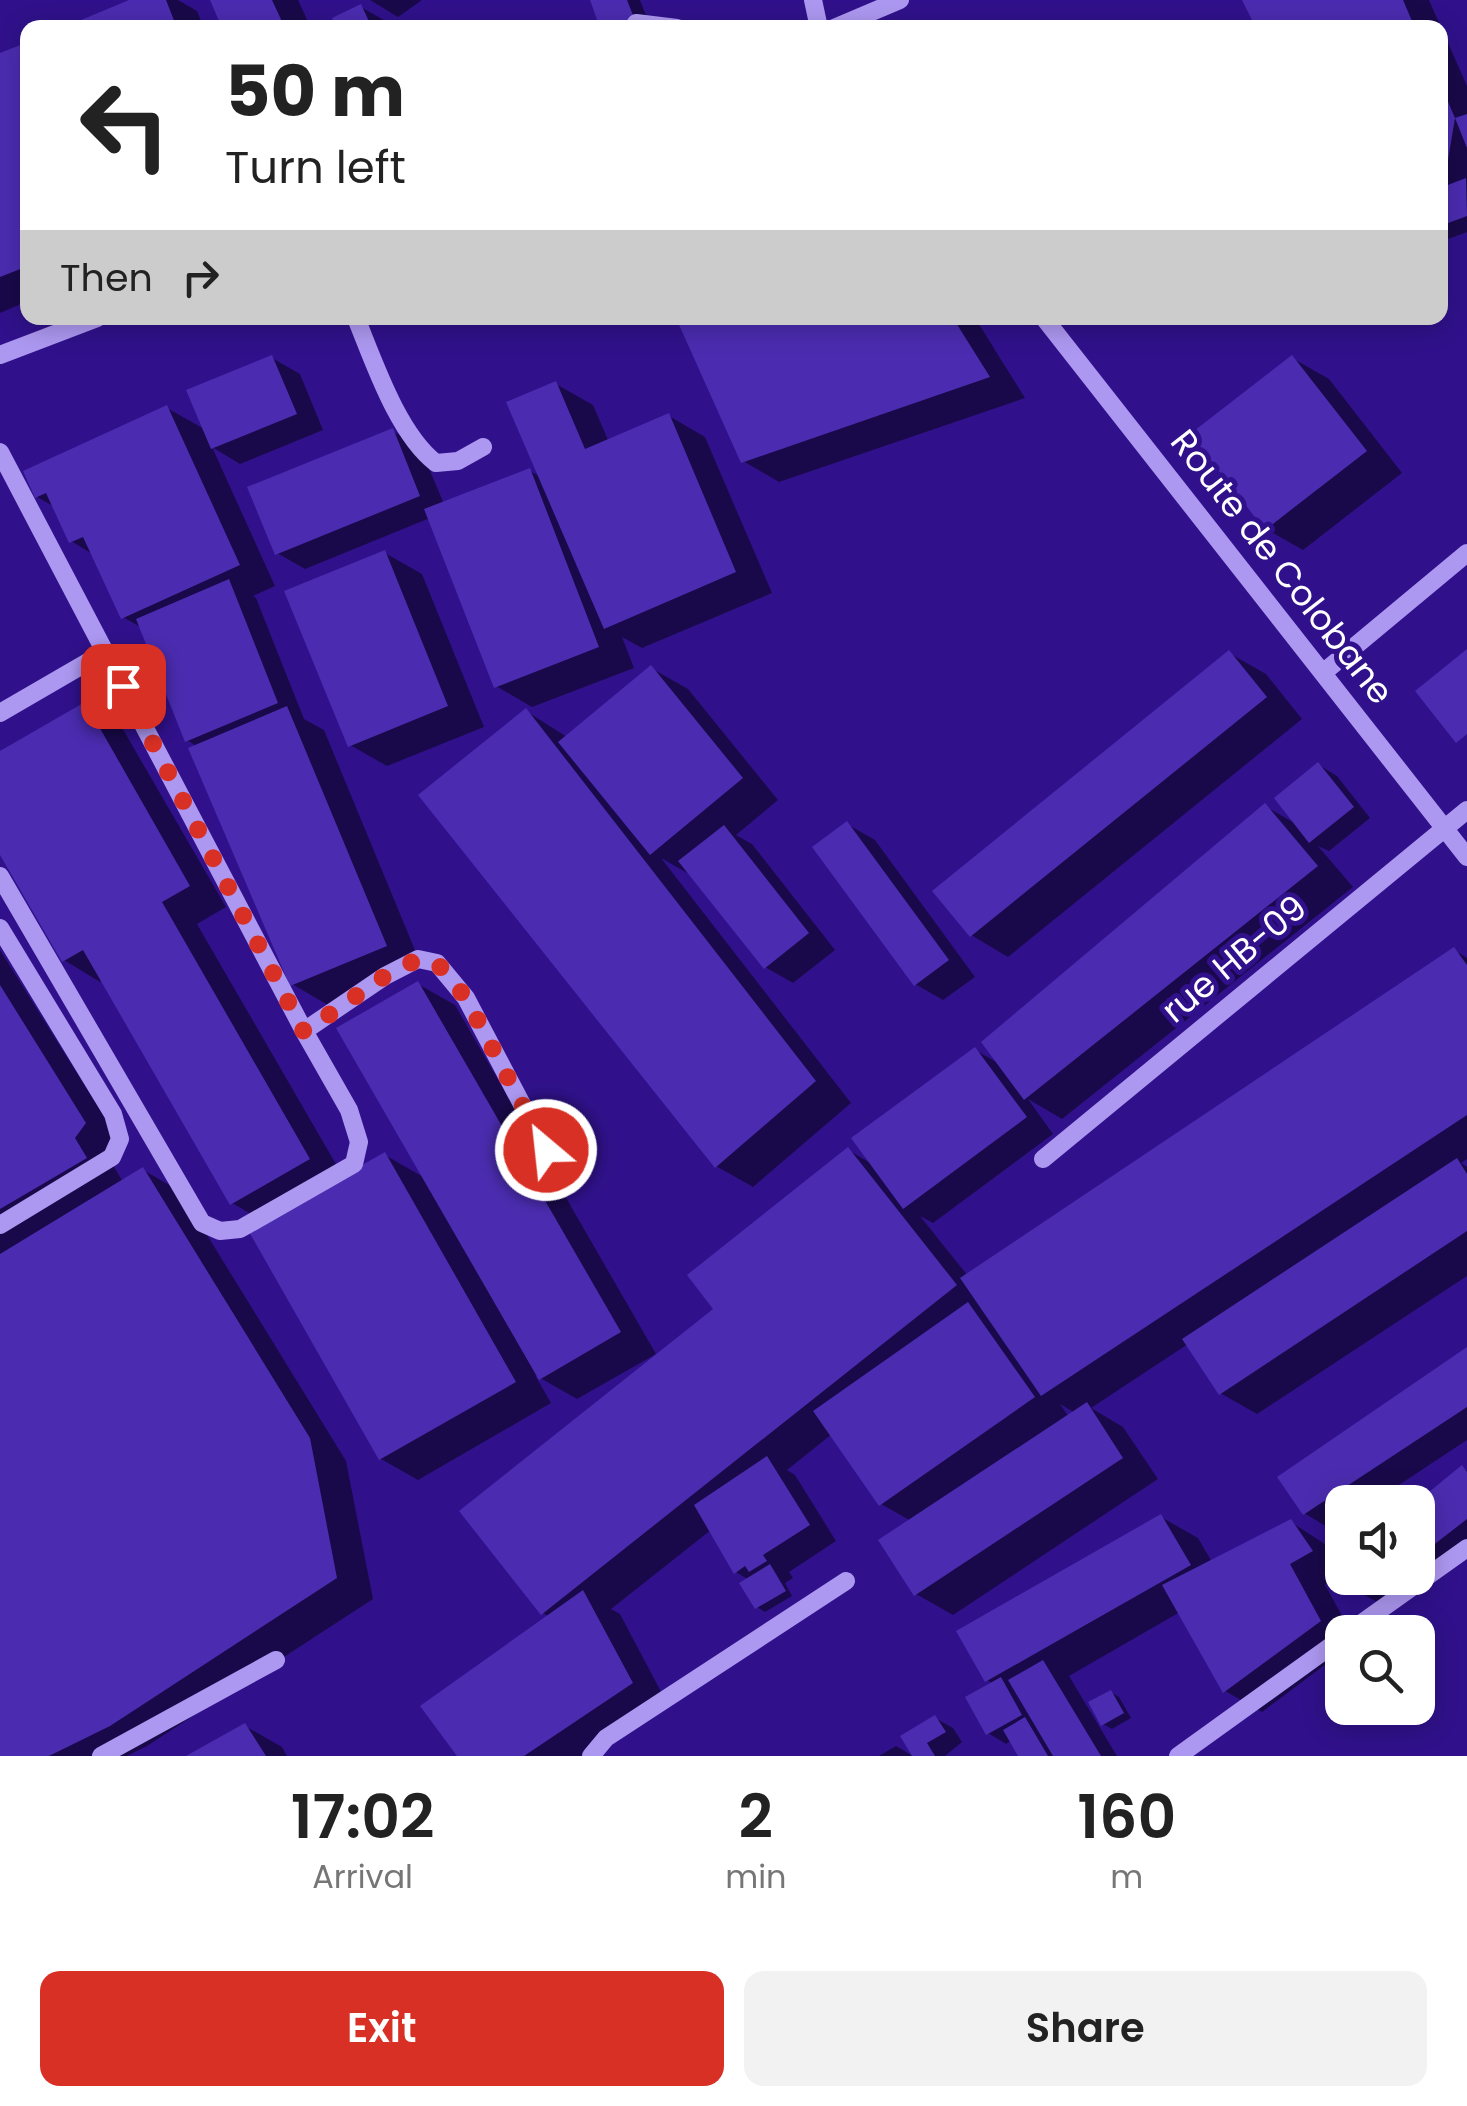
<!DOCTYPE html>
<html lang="en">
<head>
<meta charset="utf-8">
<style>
	body { margin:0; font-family:Poppins,sans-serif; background:#f2f2f2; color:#222; height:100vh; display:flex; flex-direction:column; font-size:38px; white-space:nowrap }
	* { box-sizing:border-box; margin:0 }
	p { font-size:32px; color:#767676 }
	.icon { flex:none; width:55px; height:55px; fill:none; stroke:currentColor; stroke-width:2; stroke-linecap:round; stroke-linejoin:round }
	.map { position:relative; height:1756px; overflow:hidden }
	.side { display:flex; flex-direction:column; background:#fff; flex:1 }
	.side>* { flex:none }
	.top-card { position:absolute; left:20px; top:20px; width:1428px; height:305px; border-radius:20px; box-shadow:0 5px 25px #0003; background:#fff; color:#222; overflow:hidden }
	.controls { position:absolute; left:1325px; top:1485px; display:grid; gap:20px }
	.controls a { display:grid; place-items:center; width:110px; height:110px; border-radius:20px; background:#fff; box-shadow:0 5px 25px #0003; font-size:50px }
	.pin { position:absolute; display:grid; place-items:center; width:85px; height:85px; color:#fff; margin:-42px; border-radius:20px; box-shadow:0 5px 15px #0006 }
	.me { position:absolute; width:110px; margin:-55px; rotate:332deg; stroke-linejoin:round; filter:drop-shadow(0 0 8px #0008) }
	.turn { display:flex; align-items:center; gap:35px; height:210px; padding:0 40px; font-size:45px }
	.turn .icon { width:130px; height:130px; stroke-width:2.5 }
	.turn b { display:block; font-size:70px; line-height:85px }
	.then { display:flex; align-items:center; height:95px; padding:0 40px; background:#0003; gap:20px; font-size:38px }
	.eta { display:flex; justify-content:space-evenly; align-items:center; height:170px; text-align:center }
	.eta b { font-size:60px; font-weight:600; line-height:70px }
	.primary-button { display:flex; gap:20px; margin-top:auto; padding:20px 40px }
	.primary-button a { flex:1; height:115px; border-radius:20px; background:#d93025; color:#fff; font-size:40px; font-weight:600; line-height:115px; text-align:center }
	.primary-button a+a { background:#f2f2f2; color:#222 }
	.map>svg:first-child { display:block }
	.shadow { fill:#0007; fill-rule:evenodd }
	.building { fill:#4b2cb0 }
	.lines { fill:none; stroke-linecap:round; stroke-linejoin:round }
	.minor { stroke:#ad98f1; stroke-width:18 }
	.route { stroke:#d93025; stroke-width:18; stroke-dasharray:0 32.4 }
	.labels { text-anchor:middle; stroke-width:10; stroke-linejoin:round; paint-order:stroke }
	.street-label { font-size:35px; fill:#fff; stroke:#30118b }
</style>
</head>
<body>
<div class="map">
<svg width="1467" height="1756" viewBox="0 0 1467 1756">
	<rect width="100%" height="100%" fill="#30118b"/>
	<path class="shadow" d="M136,0H178L197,11L204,28H69Z
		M212,0H298L311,28H225Z
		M370,0H422L398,17Z
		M592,0H640L651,28Z
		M1245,0H1429L1467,86V232L1440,242V28H1259Z
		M361,7L389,23L391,28H339Z
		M28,44V301L0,313V56Z
		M513,318H536L523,324Z
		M681,318H975L1025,398L779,482L743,461Z
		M272,358L300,374L323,430L240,464L212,447L275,586L253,596L256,598L304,719L324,730L422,967L328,1005L292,984L198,747L187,740L142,628L123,617L94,555L71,541L55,507L37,497L167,408L206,430Z
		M1292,358L1329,379L1402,473L1303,550L1266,529Z
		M556,384L593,405L609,442L669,416L705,437L772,593L642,648L622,637L634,668L532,707L496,686L430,518L305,569L277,553L392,431L420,447L444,504L530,471L541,477Z
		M385,553L422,574L484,727L387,766L350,745Z
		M1229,653L1266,674L1302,719L1008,957L971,935Z
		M651,668L688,689L778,800L736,835L752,844L835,950L793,983L765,967L689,874L661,858L851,1103L753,1187L716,1166L526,711L567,737Z
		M85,705L121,726L226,907L197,924L344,1178L385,1155L425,1178L418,984L455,1005L656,1354L577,1399L535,1375L551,1403L418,1480L381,1459L266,1223L232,1203L103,980L100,982L64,960L0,850V754Z
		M1319,765L1337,776L1370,818L1329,851L1318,846L1353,887L1062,1119L1028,1099L1053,1134L933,1223L920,1216L968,1276L1454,950L1467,958V1159L1461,1163L1467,1167V1276L1257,1414L1220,1393L1188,1344L1091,1408L1123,1427L1158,1479L953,1615L916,1594L911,1521L881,1504L832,1434L787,1470L795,1475L836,1541L789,1572L793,1578L785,1583L792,1596L765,1612L757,1607L749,1580L736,1572L711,1530L611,1609L620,1614L668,1705L591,1756H460L550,1617L543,1613L717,1310L848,1150L874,1165L975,1050L1000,1064L1265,806L1298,825ZM1060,1404L1075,1413L1069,1417Z
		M847,824L875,840L975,977L943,1000L915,984Z
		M0,950L122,1145L110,1160L123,1182L143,1170L180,1191L346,1461L373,1599L147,1746L127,1756H0Z
		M1467,1350V1440L1373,1502H1342V1523L1332,1530L1304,1513Z
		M1463,1468L1467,1471V1543L1429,1572L1418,1566V1504Z
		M1161,1517L1198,1538L1212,1562L1291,1522L1331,1548L1342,1540V1575L1325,1585L1351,1632H1342V1652L1262,1712L1225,1691L1180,1612L1069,1676L1117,1756H1021L1012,1740L1006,1744L988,1733L994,1684L987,1680Z
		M1351,1578H1418L1379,1603L1361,1593Z
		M1111,1692L1119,1697L1131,1718L1112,1729L1103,1724Z
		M935,1718L953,1728L962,1742L945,1756H915Z
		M245,1726L282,1747L287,1756H191Z
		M896,1746L913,1756H879Z"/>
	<path class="building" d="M129,0H166L177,28H62Z
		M210,0H272L285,28H222Z
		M590,0H627L638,28H600Z
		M1242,0H1403L1415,28H1256Z
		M361,4L372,28H336L332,18Z
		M28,42V278L23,268L0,277V53Z
		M1440,83L1455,118L1467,114V148L1455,118L1448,160L1440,163Z
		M1466,178L1467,216L1440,226V188Z
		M676,318H953L990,377L741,463Z
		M272,355L297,414L211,449L186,390Z
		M1292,355L1367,451L1265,530L1190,434Z
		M556,381L585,449L669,413L736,572L604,629L506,402Z
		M167,405L240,565L121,619L83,537L69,543L46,493L35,498L23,471Z
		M393,428L420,496L275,555L247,487Z
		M530,468L599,647L494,688L424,509Z
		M385,550L448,706L348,747L284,591Z
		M229,579L278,703L185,742L136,619Z
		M1467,649V734L1456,743L1415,691Z
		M1229,650L1267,697L970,937L932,891Z
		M651,665L743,778L650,855L558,742Z
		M85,702L190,886L162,902L310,1159L230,1205L83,950L62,962L0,855V751Z
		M287,706L387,946L290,986L188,748Z
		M526,708L816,1081L715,1168L418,795Z
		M1318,762L1354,807L1309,843L1274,798Z
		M1265,803L1318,866L1024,1100L981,1042Z
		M847,821L949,960L914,986L812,847Z
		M724,825L809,933L764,969L678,861Z
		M1454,947L1467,965V1115L1041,1396L960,1278Z
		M418,981L621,1332L539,1380L336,1028Z
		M0,985L86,1123L75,1138L87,1158L0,1209Z
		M975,1047L1027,1117L903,1209L851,1138Z
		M848,1147L957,1285L541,1615L459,1511L713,1309L687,1275Z
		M385,1152L516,1382L379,1460L248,1230Z
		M1457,1158L1467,1174V1231L1219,1395L1182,1339Z
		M143,1167L310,1438L337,1578L110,1726L49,1756H0V1254Z
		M968,1302L1035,1397L879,1506L813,1411Z
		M1467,1347V1407L1303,1515L1277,1477Z
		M1087,1402L1123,1458L914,1596L878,1540Z
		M767,1456L810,1525L763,1555L767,1561L749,1572L745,1566L734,1574L694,1505Z
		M1462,1465L1467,1472V1519L1418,1557V1501Z
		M1161,1514L1191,1565L985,1682L956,1631Z
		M1291,1519L1313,1551L1290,1564L1321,1621L1223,1693L1162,1585Z
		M770,1564L786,1591L755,1609L739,1583Z
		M1348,1578H1386L1359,1595Z
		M583,1590L633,1683L524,1756H457L420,1706Z
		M1043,1660L1101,1756H1053L1008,1680Z
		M1001,1677L1022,1715L986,1735L965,1697Z
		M1111,1690L1124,1713L1101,1726L1088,1702Z
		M935,1715L946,1732L927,1743L935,1756H912L900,1736Z
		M1025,1717L1048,1756H1018L1003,1730Z
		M245,1723L266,1756H186Z"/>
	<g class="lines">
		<path class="minor" d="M813,0L819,28
			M636,23L677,28
			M834,28L900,0
			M356,318C374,362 398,434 436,463L458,461L483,447
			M1044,318L1467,857
			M0,355L97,318
			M0,452L105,652L0,713
			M1324,672L1467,553
			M0,876L202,1223L220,1231L240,1229L354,1164L359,1142L349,1110L304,1031L105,652
			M0,928L113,1114L120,1139L112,1157L0,1225
			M304,1031L385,976L418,959L437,963L466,998L546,1150
			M1043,1159L1467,810
			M1349,1632L1467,1548
			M101,1756L276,1660
			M591,1756L606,1738L846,1581
			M1178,1756L1342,1638"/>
	</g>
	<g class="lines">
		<path class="route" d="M123,686L304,1032L385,976L418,959L437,963L466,998L546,1150"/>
	</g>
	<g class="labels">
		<g class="street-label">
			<text transform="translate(1282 567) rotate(52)" y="12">Route de Colobane</text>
			<text transform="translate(1234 959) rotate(-40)" y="12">rue HB-09</text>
		</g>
	</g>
</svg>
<div class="controls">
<a><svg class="icon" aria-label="sound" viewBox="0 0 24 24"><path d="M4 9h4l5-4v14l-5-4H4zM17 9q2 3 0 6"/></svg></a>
<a><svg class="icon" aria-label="search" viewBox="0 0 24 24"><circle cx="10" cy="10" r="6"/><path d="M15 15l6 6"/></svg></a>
</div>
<div class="pin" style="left:123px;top:686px;background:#d93025"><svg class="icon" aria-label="arrive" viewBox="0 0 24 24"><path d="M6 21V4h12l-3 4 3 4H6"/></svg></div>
<svg class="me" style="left:546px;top:1150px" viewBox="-20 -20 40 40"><circle r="17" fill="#d93025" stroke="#fff" stroke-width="3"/><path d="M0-11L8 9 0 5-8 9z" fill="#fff"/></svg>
<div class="top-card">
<div class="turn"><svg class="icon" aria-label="left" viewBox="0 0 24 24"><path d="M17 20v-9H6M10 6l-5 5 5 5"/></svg><div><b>50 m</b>Turn left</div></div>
<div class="then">Then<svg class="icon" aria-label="right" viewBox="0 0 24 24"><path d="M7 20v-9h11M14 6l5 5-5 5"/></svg></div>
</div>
</div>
<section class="side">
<div class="eta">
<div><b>17:02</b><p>Arrival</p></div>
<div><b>2</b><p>min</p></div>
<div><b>160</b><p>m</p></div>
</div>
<div class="primary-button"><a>Exit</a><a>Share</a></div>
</section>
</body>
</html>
